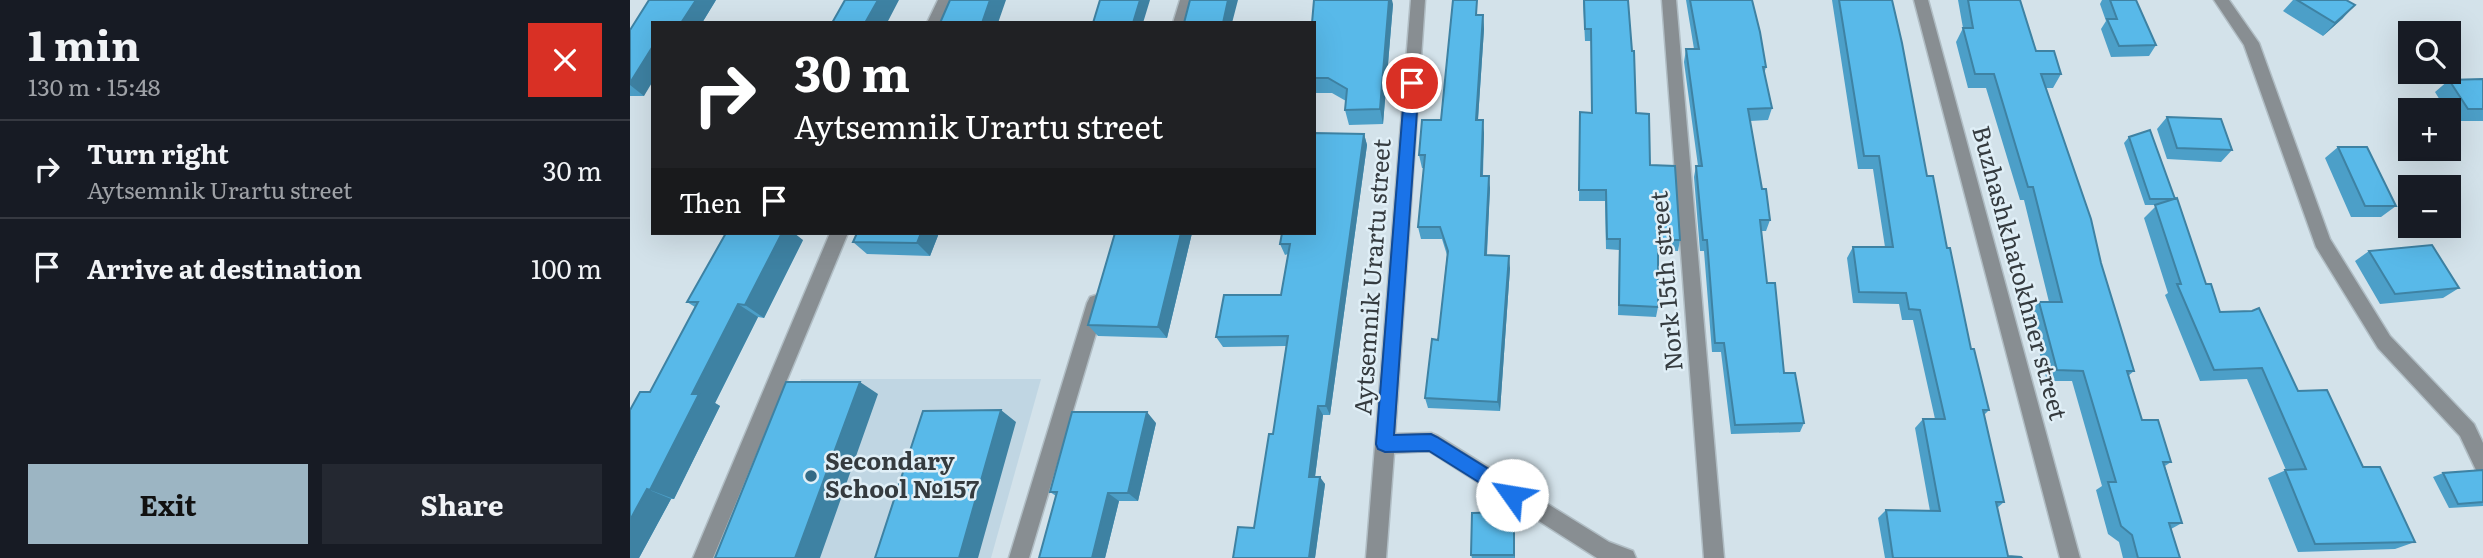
<!DOCTYPE html>
<html lang="en">
<head>
<meta charset="utf-8">
<style>
	body { margin:0; font-family:Literata,serif; background:#242831; color:#f1f3f6; height:100vh; display:flex; flex-direction:column; font-size:26px; white-space:nowrap }
	* { box-sizing:border-box; margin:0 }
	p { font-size:23px; color:#9ea1a6 }
	.icon { flex:none; width:38px; height:38px; fill:none; stroke:currentColor; stroke-width:2; stroke-linecap:round; stroke-linejoin:round }
	.map { position:relative; flex:1; overflow:hidden }
	.details { display:flex; flex-direction:column; background:#171b24; width:630px }
	.details>* { flex:none }
	.banner { position:absolute; left:21px; top:21px; width:665px; height:214px; border-radius:0px; box-shadow:0 7px 28px #0002; background:#202124; color:#fff; overflow:hidden }
	.controls { position:absolute; left:1768px; top:21px; display:grid; gap:14px }
	.controls a { display:grid; place-items:center; width:63px; height:63px; border-radius:0px; background:#171b24; box-shadow:0 7px 28px #0002; font-size:35px }
	.pin { position:absolute; display:grid; place-items:center; width:60px; height:60px; color:#fff; margin:-30px; border:4px solid #fff; border-radius:50%; box-shadow:0 2px 7px #0007 }
	.me { position:absolute; width:77px; margin:-38px; rotate:302deg; stroke-linejoin:round; filter:drop-shadow(0 0 5px #0008) }
	.turn { display:flex; align-items:center; gap:24px; height:147px; padding:0 28px; font-size:32px }
	.turn .icon { width:91px; height:91px; stroke-width:2.5 }
	.turn b { display:block; font-size:49px; line-height:60px }
	.then { display:flex; align-items:center; height:66px; padding:0 28px; background:#0003; gap:14px; font-size:26px }
	.round { display:grid; place-items:center; flex:none; width:74px; height:74px; border-radius:0px; background:#242831 }
	.summary { display:flex; align-items:center; justify-content:space-between; height:119px; padding:0 28px }
	h1 { font-size:42px; font-weight:700; line-height:52px }
	.action { display:flex; gap:14px; margin-top:auto; padding:14px 28px }
	.action a { flex:1; height:80px; border-radius:0px; background:#9cb5c3; color:#111; font-size:28px; font-weight:700; line-height:80px; text-align:center }
	.action a+a { background:#242831; color:#f1f3f6 }
	ul { padding:0; list-style:none }
	li { display:flex; align-items:center; gap:21px; height:98px; padding:0 28px; border-top:2px solid #363941 }
	li div { flex:1 }
	li b { display:block; font-size:26px }
	li em { font-style:normal }
	main { display:flex; flex:1; min-height:0 }
	.map>svg:first-child { display:block }
	.built { fill:#c0d6e3 }
	.lines { fill:none; stroke-linecap:round; stroke-linejoin:round }
	.minor-casing { stroke:#b0bdc4; stroke-width:3 }
	.minor { fill:#888e92; fill-rule:evenodd }
	.wall { fill:#4c9fc8 }
	.shaded-wall { fill:#3e82a3 }
	.building { fill:#58b9e9; stroke:#3e82a3; stroke-width:2 }
	.route { fill:#1a73e8; stroke:#114b97; stroke-width:2 }
	.poi-dot { fill:#336a85; stroke:#e0eff7; stroke-width:2.5 }
	.labels { text-anchor:middle; stroke-width:5; stroke-linejoin:round; paint-order:stroke }
	.street-label { font-size:24px; fill:#353b3f; stroke:#e0eff7 }
	.poi-label { font-size:24px; font-weight:bold; fill:#353b3f; stroke:#e0eff7; text-anchor:start }
</style>
</head>
<body>
<main>
<section class="details">
<div class="summary"><div><h1>1 min</h1><p>130 m · 15:48</p></div><a class="round" style="background:#d93025;color:#fff"><svg class="icon" aria-label="close" viewBox="0 0 24 24"><path d="M6 6l12 12M18 6L6 18"/></svg></a></div>
<ul>
<li><svg class="icon" aria-label="right" viewBox="0 0 24 24"><path d="M7 20v-9h11M14 6l5 5-5 5"/></svg><div><b>Turn right</b><p>Aytsemnik Urartu street</p></div><em>30 m</em></li>
<li><svg class="icon" aria-label="arrive" viewBox="0 0 24 24"><path d="M6 21V4h12l-3 4 3 4H6"/></svg><div><b>Arrive at destination</b></div><em>100 m</em></li>
</ul>
<div class="action"><a>Exit</a><a>Share</a></div>
</section>
<div class="map">
<svg width="1853" height="558" viewBox="0 0 1853 558">
	<rect width="100%" height="100%" fill="#d3e2ea"/>
	<path class="built" d="M171,379H411L361,558H98Z"/>
	<g class="lines">
		<g class="minor-casing">
			<path id="minor" d="M308,0H322L312,23H297Z
				M550,0H564L558,23H543Z
				M781,0H795L765,434L801,433L808,436L979,542L1003,551L1006,558H967L799,451L764,453L756,558H736Z
				M1032,0H1046L1094,558H1074Z
				M1284,0H1298L1450,558H1430Z
				M1584,0H1599L1629,43L1700,239L1760,336L1844,424L1853,443V472L1846,470L1830,436L1748,348L1686,247L1614,45Z
				M200,233H218L83,558H63Z
				M466,295L472,297L475,303L399,558H379L457,303L460,297Z"/>
		</g>
		<use href="#minor" class="minor"/>
	</g>
	<path class="wall" d="M86,0L72,23H23L14,96H0V30Z
		M953,0H998L1006,113L1020,165L1050,240L1048,251L1028,250V307L1026,317L988,315L989,250L976,249L975,201H949L950,112L961,113V41H955Z
		M1056,0H1122L1136,67L1134,74L1142,108L1138,120L1120,121L1132,189L1140,220L1136,231H1131L1137,283L1154,373L1174,423L1170,432L1101,434L1091,352H1082L1074,251H1070L1064,177L1066,166H1068L1054,62L1056,49H1064Z
		M1202,0H1262L1297,176L1317,248L1341,349L1359,410L1354,415L1374,502L1367,508L1378,556L1392,558H1255L1248,518L1256,510L1300,511L1285,428L1293,419H1305L1283,320H1272L1269,304L1223,303L1217,258L1223,247H1255L1243,169H1228Z
		M1328,0H1390L1406,51L1431,74L1423,88H1416L1504,371L1498,376L1512,420L1541,462L1535,466L1552,523L1541,529L1550,558H1493L1489,542L1478,534L1466,490L1472,486L1442,381H1417L1399,313L1409,302H1419L1394,200H1390L1356,88H1338L1326,42L1333,28Z
		M1472,0H1506L1526,45L1519,56L1481,57L1471,29L1476,21L1470,4Z
		M1663,0H1716L1713,18L1693,36L1653,11Z
		M763,4L753,124L719,125L715,110L716,101L702,93H684V23Z
		M849,15H853L854,29L848,120L854,133L853,176L860,188L857,255L880,268L870,411L798,408L795,398L808,340L817,255L812,239H791L788,227L794,168H792L789,155L811,120Z
		M1853,79V121H1823L1818,113V110H1816L1805,92L1819,80Z
		M1537,117L1602,150L1591,162L1537,159L1527,129Z
		M734,134L737,145L700,415H693L685,477L695,484L685,558H603L624,528L643,434L656,346L593,347L586,337L651,295L658,254L655,255L650,244Z
		M1499,137L1545,199L1576,284L1590,312L1668,391L1733,467L1785,542L1765,549L1668,552L1638,478L1656,470L1617,379L1570,381L1535,295L1538,293L1514,218L1527,205H1515L1494,143Z
		M1708,147L1766,206L1751,217H1721L1695,158Z
		M309,233L300,256L237,254L223,242Z
		M485,233H562L537,338L468,336L458,325Z
		M173,240L134,318L128,317L85,403L90,406L44,499H41L9,558L20,392L65,307L57,302Z
		M1739,251L1829,288L1813,298L1750,304L1725,261Z
		M526,423L508,501H489L475,558H409L426,496L420,492Z
		M1853,471V506L1819,508L1803,477L1813,473Z
		M885,519V558H842L841,555Z"/>
	<path class="shaded-wall" d="M66,0H86L72,23H51Z
		M248,0H269L257,23H235Z
		M360,0H376L368,23H352Z
		M510,0H520L513,23H503Z
		M598,0H608L602,23H593Z
		M759,0H762L763,4L753,124L750,109Z
		M1725,5L1713,18L1693,36L1705,23Z
		M853,15L854,29L847,133L846,120Z
		M23,46V81L14,96L0,85V83Z
		M853,120L854,133L852,188L851,176Z
		M734,134L737,145L700,415L696,406Z
		M859,176L860,188L856,267L855,255Z
		M147,233H164L173,240L134,318L115,305Z
		M291,233H309L300,256L287,243Z
		M551,233H562L537,338L528,327Z
		M879,256L880,268L870,411L868,402Z
		M108,304L128,317L85,403L90,406L44,499L20,490L62,394Z
		M230,382L248,394L190,558H165Z
		M688,406L693,415L684,484L679,477Z
		M371,410L386,422L348,558H329Z
		M517,412L526,423L508,501L498,493Z
		M690,477L695,484L685,558H679Z
		M17,489L41,499L9,558H0V520Z
		M478,493L489,501L475,558H462Z
		M884,512L885,519V558L884,555Z"/>
	<path class="building" d="M19,0H66L51,23H23V46L0,83V30Z
		M215,0H248L235,23H202Z
		M320,0H360L352,23H310Z
		M470,0H510L503,23H463Z
		M560,0H598L593,23H554Z
		M684,0H759L750,109L715,110L717,89L698,78H684V23H682Z
		M823,0H847L846,15H853L846,120H853L851,176H859L855,255L879,256L868,402L795,398L802,339L808,340L818,251L810,227H788L795,155H789L792,120H811Z
		M954,0H998L1002,51H1004L1006,113L1019,114L1020,165L1045,166L1050,240H1028V307L989,305L990,239H977L976,190H949L950,112L962,113L961,29H955Z
		M1060,0H1122L1130,32L1136,67H1133L1142,108L1118,109L1132,189H1136L1140,220H1130L1137,283H1145L1154,373H1165L1174,423L1105,425L1094,343H1085L1077,240H1073L1066,166H1072L1056,49H1069Z
		M1209,0H1262L1272,43L1297,176H1303L1317,248H1320L1341,349H1344L1359,410H1353L1374,502H1366L1378,556L1391,557L1392,558H1263L1256,510L1310,511L1293,419H1315L1290,310L1279,309L1276,293L1229,292L1223,247H1263L1249,156H1234Z
		M1338,0H1390L1406,51H1424L1431,74H1411L1461,219L1471,263L1504,371H1497L1512,420H1528L1541,462H1533L1552,523H1539L1550,558H1508L1502,535L1491,526L1478,482H1486L1453,371L1427,370L1409,302H1432L1403,187H1398L1364,74H1345L1333,28H1343Z
		M1480,0H1506L1526,45L1489,46L1477,19H1487Z
		M1667,0H1716L1725,5L1705,23Z
		M1853,79V109H1838L1819,80Z
		M1537,117L1591,119L1602,150L1547,148Z
		M1520,130L1545,199H1520L1499,137Z
		M684,133L734,134L696,406H688L679,477H690L679,558H603L608,527L624,528L639,434H643L658,336L586,337L594,295H651L660,244H650L652,233H684Z
		M1708,147H1737L1766,206H1735Z
		M1547,198L1576,284H1581L1590,312L1622,311L1629,308L1668,391L1697,390L1733,467H1750L1785,542L1685,544L1655,470L1676,469L1632,368L1584,370L1547,284H1551L1525,205Z
		M96,233H152L115,305L108,304L62,394H69L20,490L17,489L0,520V410L10,392H20L68,302H57Z
		M227,233H291L287,243L223,242Z
		M485,233H551L528,327L458,325Z
		M1802,245L1829,288L1765,294L1739,251Z
		M156,382H230L165,558H85Z
		M371,410L329,558H245L293,411Z
		M442,412H517L498,493H478L462,558H409L427,492H420Z
		M1853,470V502L1828,504L1813,473Z
		M884,512V555H841L842,513Z"/>
	<path class="route" d="M782,78L789,83L764,435L801,434L807,437L889,488L891,495L889,501L882,503L799,451L755,452L748,449L746,444L775,83Z"/>
	<circle class="poi-dot" cx="181" cy="476" r="7"/>
	<g class="labels">
		<g class="street-label">
			<text transform="translate(1389 273) rotate(75)" y="8">Buzhashkhatokhner street</text>
			<text transform="translate(743 277) rotate(-86)" y="8">Aytsemnik Urartu street</text>
			<text transform="translate(1037 281) rotate(-95)" y="8">Nork 15th street</text>
		</g>
		<g class="poi-label">
			<text x="195" y="470">Secondary<tspan x="195" dy="28">School №157</tspan></text>
		</g>
	</g>
</svg>
<div class="controls">
<a><svg class="icon" aria-label="search" viewBox="0 0 24 24"><circle cx="10" cy="10" r="6"/><path d="M15 15l6 6"/></svg></a>
<a>+</a>
<a>−</a>
</div>
<div class="pin" style="left:782px;top:83px;background:#d93025"><svg class="icon" aria-label="arrive" viewBox="0 0 24 24"><path d="M6 21V4h12l-3 4 3 4H6"/></svg></div>
<svg class="me" style="left:882px;top:495px" viewBox="-20 -20 40 40"><circle r="19" fill="#fff"/><path d="M0-13L10 11 0 6-10 11z" fill="#1a73e8"/></svg>
<div class="banner">
<div class="turn"><svg class="icon" aria-label="right" viewBox="0 0 24 24"><path d="M7 20v-9h11M14 6l5 5-5 5"/></svg><div><b>30 m</b>Aytsemnik Urartu street</div></div>
<div class="then">Then<svg class="icon" aria-label="arrive" viewBox="0 0 24 24"><path d="M6 21V4h12l-3 4 3 4H6"/></svg></div>
</div>
</div>
</main>
</body>
</html>
